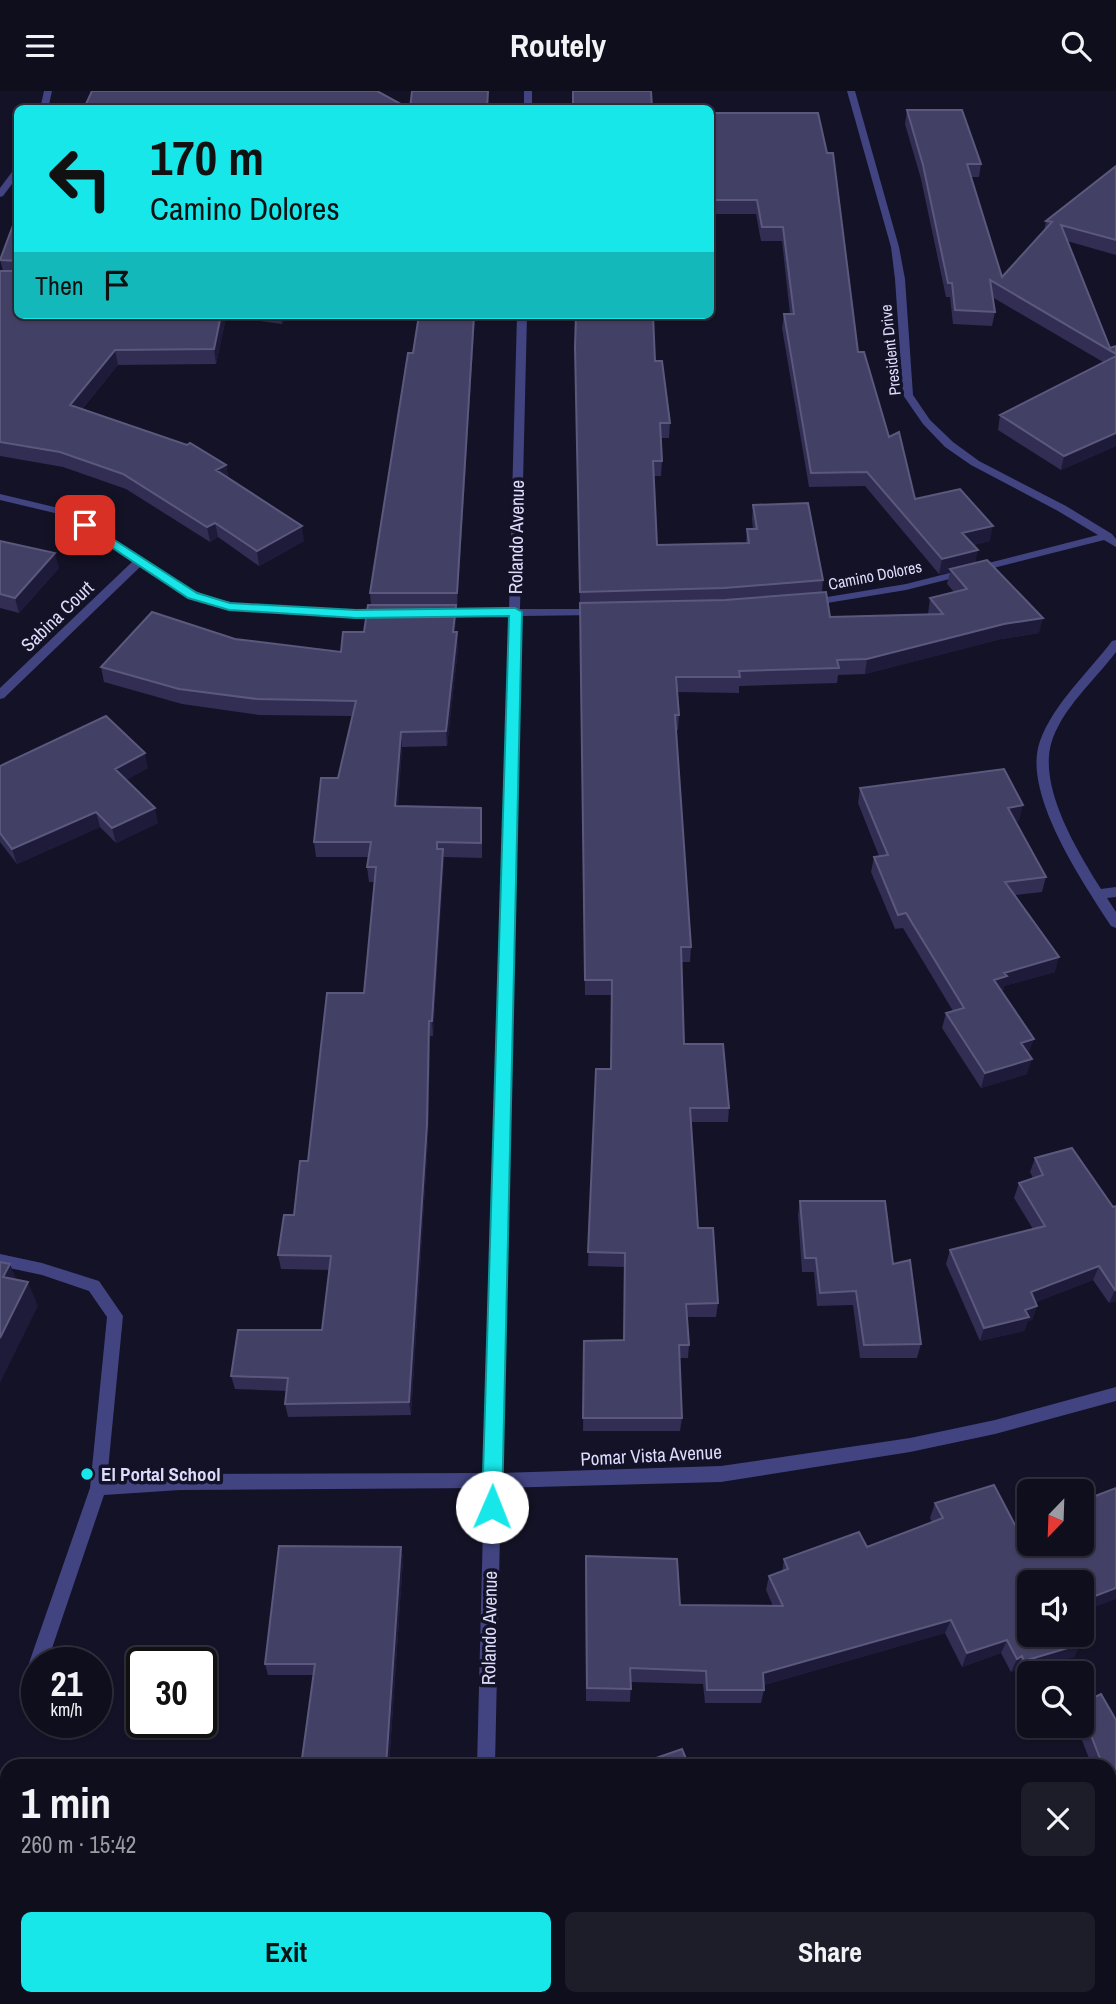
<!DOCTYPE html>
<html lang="en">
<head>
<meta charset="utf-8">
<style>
	body { margin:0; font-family:"Archivo Narrow",sans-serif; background:#1d1c29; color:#f1f3f6; height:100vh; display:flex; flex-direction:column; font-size:26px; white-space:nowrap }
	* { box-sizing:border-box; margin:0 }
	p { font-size:23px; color:#9b9ca3 }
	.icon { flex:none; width:38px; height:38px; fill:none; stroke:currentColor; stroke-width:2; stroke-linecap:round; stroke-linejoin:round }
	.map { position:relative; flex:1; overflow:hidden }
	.details { position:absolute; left:0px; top:1668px; width:1116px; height:247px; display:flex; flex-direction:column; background:#0f0e1c; border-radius:21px 21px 0 0; box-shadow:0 2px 5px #0004,0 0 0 2px #2f2e3b }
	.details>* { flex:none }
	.top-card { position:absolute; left:14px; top:14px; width:700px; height:214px; border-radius:10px; box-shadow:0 2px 5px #0004,0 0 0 2px #2f2e3b; background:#18e7ea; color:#111; overflow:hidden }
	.needle { width:46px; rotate:203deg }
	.buttons { position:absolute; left:1017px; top:1388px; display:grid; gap:14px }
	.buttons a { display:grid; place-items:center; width:77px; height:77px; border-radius:10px; background:#0f0e1c; box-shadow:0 2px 5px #0004,0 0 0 2px #2f2e3b; font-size:35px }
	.speed { position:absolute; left:21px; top:1556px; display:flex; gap:14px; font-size:35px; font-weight:700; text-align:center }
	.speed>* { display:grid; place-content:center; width:91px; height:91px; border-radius:50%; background:#0f0e1c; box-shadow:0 2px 5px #0004,0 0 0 2px #2f2e3b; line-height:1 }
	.speed small { font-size:18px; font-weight:400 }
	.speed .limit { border:4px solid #111; border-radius:10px; background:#fff; color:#111 }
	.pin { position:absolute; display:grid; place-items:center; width:60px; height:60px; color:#fff; margin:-30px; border-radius:14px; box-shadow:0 4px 10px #0006 }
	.me { position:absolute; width:77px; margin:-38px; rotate:1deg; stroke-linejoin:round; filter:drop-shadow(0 0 5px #0008) }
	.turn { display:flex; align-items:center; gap:24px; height:147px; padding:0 21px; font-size:32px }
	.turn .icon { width:91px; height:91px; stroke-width:2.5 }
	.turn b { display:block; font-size:49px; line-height:60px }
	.then { display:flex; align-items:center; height:66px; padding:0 21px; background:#0003; gap:14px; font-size:26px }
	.round { display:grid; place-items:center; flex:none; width:74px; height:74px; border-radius:10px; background:#1d1c29 }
	.headline { display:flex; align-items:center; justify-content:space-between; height:119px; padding:0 21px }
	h1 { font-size:42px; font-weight:700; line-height:52px }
	.action { display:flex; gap:14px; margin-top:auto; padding:14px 21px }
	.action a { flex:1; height:80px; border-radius:10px; background:#18e7ea; color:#111; font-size:28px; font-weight:700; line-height:80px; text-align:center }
	.action a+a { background:#1d1c29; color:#f1f3f6 }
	header { display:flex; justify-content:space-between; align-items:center; height:91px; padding:0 21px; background:#0f0e1c; font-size:32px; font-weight:700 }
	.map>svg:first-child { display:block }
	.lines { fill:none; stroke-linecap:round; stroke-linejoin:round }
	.lane { fill:#414481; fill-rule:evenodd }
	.street { fill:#414481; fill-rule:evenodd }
	.wall { fill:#312d53 }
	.shaded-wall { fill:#1e1a39 }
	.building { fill:#434065; stroke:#5b587d; stroke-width:2 }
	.route { fill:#18e7ea; stroke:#109698; stroke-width:2 }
	.poi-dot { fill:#18e7ea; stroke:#141226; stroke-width:2.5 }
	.labels { text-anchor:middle; stroke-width:7; stroke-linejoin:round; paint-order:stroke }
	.far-street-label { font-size:16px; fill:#dcdbfc; stroke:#141226 }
	.street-label { font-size:19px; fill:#dcdbfc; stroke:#141226 }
	.poi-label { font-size:19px; font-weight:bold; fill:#dcdbfc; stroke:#141226; text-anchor:start }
</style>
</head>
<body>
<header><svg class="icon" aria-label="menu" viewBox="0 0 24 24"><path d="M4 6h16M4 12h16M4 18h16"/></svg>Routely<svg class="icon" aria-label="search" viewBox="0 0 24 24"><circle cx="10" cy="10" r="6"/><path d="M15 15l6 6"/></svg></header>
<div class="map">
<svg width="1116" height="1913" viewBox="0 0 1116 1913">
	<rect width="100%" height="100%" fill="#141226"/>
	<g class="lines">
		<path class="lane" d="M0,1163L42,1172L99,1190L123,1225L107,1389L180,1383L186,1386L188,1391L186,1396L180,1399L104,1404L47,1572H37V1580L32,1578L29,1572L90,1397L107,1226L89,1200L42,1184L0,1175Z"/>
		<path class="street" d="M44,0H52L48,18H40Z
			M524,0H532V18H524Z
			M847,0H855L899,156L905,188L913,304L930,329L953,351L979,370L1066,415L1112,443L1116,448V456L1104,449L906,499L809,515L803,512L809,509L906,493L1098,444L1058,420L971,374L945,356L923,333L903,304L895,188L891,156Z
			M15,77H18V85L3,105L0,106V97Z
			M517,224H527L520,518H600L606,521L600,524L520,525L502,1382L721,1375L910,1347L995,1329L1116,1296V1310L995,1343L910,1361L721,1391L501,1397L495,1675H477L484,1397L180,1399L174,1396L172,1391L174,1386L180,1383L485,1382L509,525H438L432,522L438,519L509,518Z
			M0,403L71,420L180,493L214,508L248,514L386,520L392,523L386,526L248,520L211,514L172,497L140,476L4,607L0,608V597L132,471L63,424L0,409Z
			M1116,549V561C1095,589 1061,618 1051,653C1039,698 1078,761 1101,798L1116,796V806L1107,807L1116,821V837L1111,835C1084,793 1021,702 1040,650C1054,612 1088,582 1112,550Z
			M470,1908H490V1913H470Z"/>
	</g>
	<path class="wall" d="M907,19L981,73L979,86H971L1002,186L1044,140L1046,130L1116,75V164L1067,150L1110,257L1116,255V355L1061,379L998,339L1000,324L1103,271L992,206L995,221L992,235L953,233L950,206H946L921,88L905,33Z
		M710,22H818L858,261L889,346L915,408L990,450L973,454L976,472L1039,542L1001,548L865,583L838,584L837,592L739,595V602L677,601L679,624L678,639H676L691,856L690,871H681L684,953L729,1017L728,1031H691L698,1137L718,1212L716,1226H687L689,1254L688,1267H680L682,1327L680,1340H583L584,1250L624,1249L625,1176L588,1175L596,978H611V904H585L580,516L575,270H655L670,332L669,347H661L662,370L661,385H653L657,454L746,452L747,438H753L752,428L753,414L823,489L822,501L830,526L928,523L930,507L954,501L947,493L950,481L939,483L865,395L809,396L782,237L784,223H790L782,150H761L756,123H710Z
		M18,121V224H224L225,231L216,273L118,274L82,318L226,374L228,386L304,450L259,475L218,446L210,451L126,398L63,376L0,365V180H3L0,169Z
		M228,224H288L282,233L228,226Z
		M419,224H475L457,517H456L455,541L458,556L447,655L402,656L398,715L482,732V767L443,766L433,945H430L428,1048L411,1324L288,1326L285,1313L286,1300L235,1298L231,1285L322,1239L329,1179L281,1178L278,1164L294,1124L308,1070L364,902L375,791H369L367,776L369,766H316L314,751L338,687L352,625L259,624L182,613L104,591L101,576L235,548L341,561L364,541L371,514L370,502Z
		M0,450L59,477L19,522L0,517Z
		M0,675L148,677L126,689L158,732L116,752L100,736L17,773L0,751Z
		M860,697L1019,730H1015L1046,786L1042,801L1015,804L1055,881L1004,895L1003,900H1002L1029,962L1028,963L1027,983L981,997L942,937L946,922L953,920L903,837L895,838L871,781L874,766L879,765L858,712Z
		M1035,1067L1113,1116L1116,1210L1109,1212L1093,1189L1036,1211L1037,1215L1032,1229L1028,1230L1024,1240L980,1250L946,1173L950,1159L1033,1138L1014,1107L1019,1092L1033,1087L1030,1081Z
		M800,1110L893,1173L921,1253L917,1267H860L853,1214L817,1215L814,1181H802L798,1124Z
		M935,1412L1029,1491L1074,1566L1018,1583L1015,1579L1011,1581L1001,1562L962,1576L945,1542L764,1594V1599L761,1612H705L703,1593L631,1591L630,1611L586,1610L585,1480L680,1514L773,1515L766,1499L769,1485L782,1481L784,1468L867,1456L932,1431L930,1427Z
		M401,1456L403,1468L389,1675H301L314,1584H268L265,1573Z
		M1082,1612L1116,1629V1745L1110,1734V1675H1092L1076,1634H1082Z"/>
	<path class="shaded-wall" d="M399,12V18H388Z
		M221,224H224L225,231L216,273L214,258Z
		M281,224H288L282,233Z
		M474,224H475L457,517V502Z
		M115,259L118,274L73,328L70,314Z
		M1116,342V355L1061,379L1064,365Z
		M226,374L228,388L216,379Z
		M215,432L218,446L210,451L207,436Z
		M302,435L304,450L259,475L257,460Z
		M993,435L990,450L959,457L962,442Z
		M978,459L975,474L950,478V481L939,483L942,468Z
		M55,462L59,477L19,522L15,507Z
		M456,514V529L454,556L453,541Z
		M1043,527L1039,542L1001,548L865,583L867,568L1004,533Z
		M457,541L458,556L447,655L446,640Z
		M401,641L402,656L397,730L395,715Z
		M145,662L148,677L119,693L115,678Z
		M1023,714L1019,730L1004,732L1008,717Z
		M155,717L158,732L116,752L112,737Z
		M96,721L100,736L17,773L12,758Z
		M443,758L444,773L433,945L432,930Z
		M1059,866L1055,881L1004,895L1003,900L990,903L994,889L1004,882Z
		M429,930L430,945L428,1048L411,1324L409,1311Z
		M1034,948L1029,962L1017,967L1021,952Z
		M1032,968L1027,983L981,997L985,982Z
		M10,1173L20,1197L3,1186Z
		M1099,1175L1093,1189L1026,1215L1031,1201Z
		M28,1191L38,1215L0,1292V1247Z
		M1116,1198V1210L1109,1212L1115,1199Z
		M1037,1215L1032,1229L1028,1230L1024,1240L980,1250L984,1237Z
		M401,1456L403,1468L389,1675H386Z
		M1116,1497V1508L1082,1521V1510Z
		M951,1529L945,1542L760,1595L763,1582Z
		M1007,1549L1001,1562L962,1576L967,1562Z
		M1081,1553L1074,1566L1018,1583L1024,1570Z
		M1022,1565L1015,1579L1011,1581L1017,1568Z"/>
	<path class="building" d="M92,0H377L399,12L388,18H89L86,13Z
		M412,0H488L487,18H410Z
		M573,0H651L652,18H573Z
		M907,19H962L981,73H967L1002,186L1052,131L1046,130L1116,75V149L1061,134L1110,257L1116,255V263L990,189L995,221L955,219L952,192H948L923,74Z
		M710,22H818L827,62H833L858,261H864L889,346L899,341L915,408L960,398L993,435L962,442L978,459L942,468L867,381L811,382L784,223H794L783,136H762L757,109H710Z
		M18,121V224H221L214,258L115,259L70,314L187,354L190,352L226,374L216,379L302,435L257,460L215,432L207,436L123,383L60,361L0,351V180H17V170L0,169Z
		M419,224H474L457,502H370L408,262H413Z
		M576,224H653L655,270H662L670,332H660L662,370H653L657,454L749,452L747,438H757L753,414L808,412L823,489L724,497L580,501L575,256Z
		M1116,265V342L1064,365L1000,324Z
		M0,450L55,462L15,507L0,503Z
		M987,469L1043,527L1004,533L867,568L837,569L839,577L739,580L740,586H676L679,624H675L691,856H681L684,953H723L729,1017H690L698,1137H713L718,1212L686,1213L689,1254H679L682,1327H583L584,1250L624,1249L625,1162L588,1161L596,978H611L612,889H585L580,512L725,509L826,501L830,526L943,523L930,507L967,498L950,478Z
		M368,514H456L453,541H457L446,640L401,641L395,715L481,717V752L437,751V758H443L432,930H429L427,1033L409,1311L285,1313L288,1287L231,1285L238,1239H322L331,1165L278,1164L284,1124H294L300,1070H308L327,902H364L376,776H367L371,751H314L321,687H338L356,610L257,608L179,598L101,576L152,521L235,548L341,561L343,541H364Z
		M106,625L145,662L115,678L155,717L112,737L96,721L12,758L0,742V675Z
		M1004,678L1023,714L1008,717L1046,786L1005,791L1059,866L1004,882L1007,885L994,889L1034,948L1021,952L1032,968L985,982L946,922L964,917L906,822L898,824L874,766L888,764L860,697Z
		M1072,1057L1113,1116L1116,1115V1198L1115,1199L1099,1175L1031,1201L1037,1215L1025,1219L1029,1226L984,1237L950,1159L1045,1135L1019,1092L1043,1084L1035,1067Z
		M800,1110H885L893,1173L910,1169L921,1253L864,1254L856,1200L820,1202L816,1167H805Z
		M0,1171L10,1173L3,1186L28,1191L0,1247Z
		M994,1394L1015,1434L1029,1429V1452H1082V1410L1116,1397V1497L1082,1510V1491H1029V1544H1077L1081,1553L1024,1570L1022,1565L1017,1568L1007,1549L967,1562L951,1529L763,1582L764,1599H707L706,1580L630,1577L631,1598L587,1597L586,1465L677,1468L680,1514L783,1515L769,1485L788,1478L784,1468L859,1441L867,1456L943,1427L935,1412Z
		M279,1455L401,1456L386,1675H301L315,1573H265Z
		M1101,1603L1116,1629V1723L1110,1713V1675H1103L1082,1621V1612Z
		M682,1658L689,1675H633Z"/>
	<path class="route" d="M85,430L197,502L230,512L356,519L515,517L522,521L502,1416L499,1423L492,1425L485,1423L482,1416L509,525L356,527L229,519L188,507L81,436L79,434Z"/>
	<circle class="poi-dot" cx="87" cy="1383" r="7"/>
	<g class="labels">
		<g class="far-street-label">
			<text transform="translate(890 259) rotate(-96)" y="6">President Drive</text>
			<text transform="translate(875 484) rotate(-11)" y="6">Camino Dolores</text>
		</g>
		<g class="street-label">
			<text transform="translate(516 446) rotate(-89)" y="7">Rolando Avenue</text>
			<text transform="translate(57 525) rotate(-44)" y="7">Sabina Court</text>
			<text transform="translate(651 1364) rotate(-3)" y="7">Pomar Vista Avenue</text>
			<text transform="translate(489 1537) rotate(-89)" y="7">Rolando Avenue</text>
		</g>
		<g class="poi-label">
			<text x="101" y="1390">El Portal School</text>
		</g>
	</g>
</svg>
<div class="buttons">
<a><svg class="needle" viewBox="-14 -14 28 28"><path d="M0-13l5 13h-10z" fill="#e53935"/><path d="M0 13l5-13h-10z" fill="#9b9ca3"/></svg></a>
<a><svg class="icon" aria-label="sound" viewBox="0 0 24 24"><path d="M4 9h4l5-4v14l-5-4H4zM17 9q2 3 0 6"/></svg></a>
<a><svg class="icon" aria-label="search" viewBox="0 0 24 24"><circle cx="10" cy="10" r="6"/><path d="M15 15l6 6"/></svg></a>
</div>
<div class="speed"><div>21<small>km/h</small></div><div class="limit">30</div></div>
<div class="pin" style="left:85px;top:434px;background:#d93025"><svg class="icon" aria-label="arrive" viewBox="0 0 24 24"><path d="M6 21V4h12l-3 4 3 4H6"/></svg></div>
<svg class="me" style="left:492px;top:1416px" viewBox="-20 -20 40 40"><circle r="19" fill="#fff"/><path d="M0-13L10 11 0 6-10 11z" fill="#18e7ea"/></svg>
<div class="top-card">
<div class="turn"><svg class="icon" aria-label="left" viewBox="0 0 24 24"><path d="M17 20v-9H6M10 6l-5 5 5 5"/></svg><div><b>170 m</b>Camino Dolores</div></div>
<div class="then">Then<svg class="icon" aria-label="arrive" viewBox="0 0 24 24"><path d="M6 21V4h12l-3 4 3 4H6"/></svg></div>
</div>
<section class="details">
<div class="headline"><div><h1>1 min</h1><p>260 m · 15:42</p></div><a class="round"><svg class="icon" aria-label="close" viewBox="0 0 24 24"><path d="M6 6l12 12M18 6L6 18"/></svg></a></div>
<div class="action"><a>Exit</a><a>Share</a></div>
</section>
</div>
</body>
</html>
